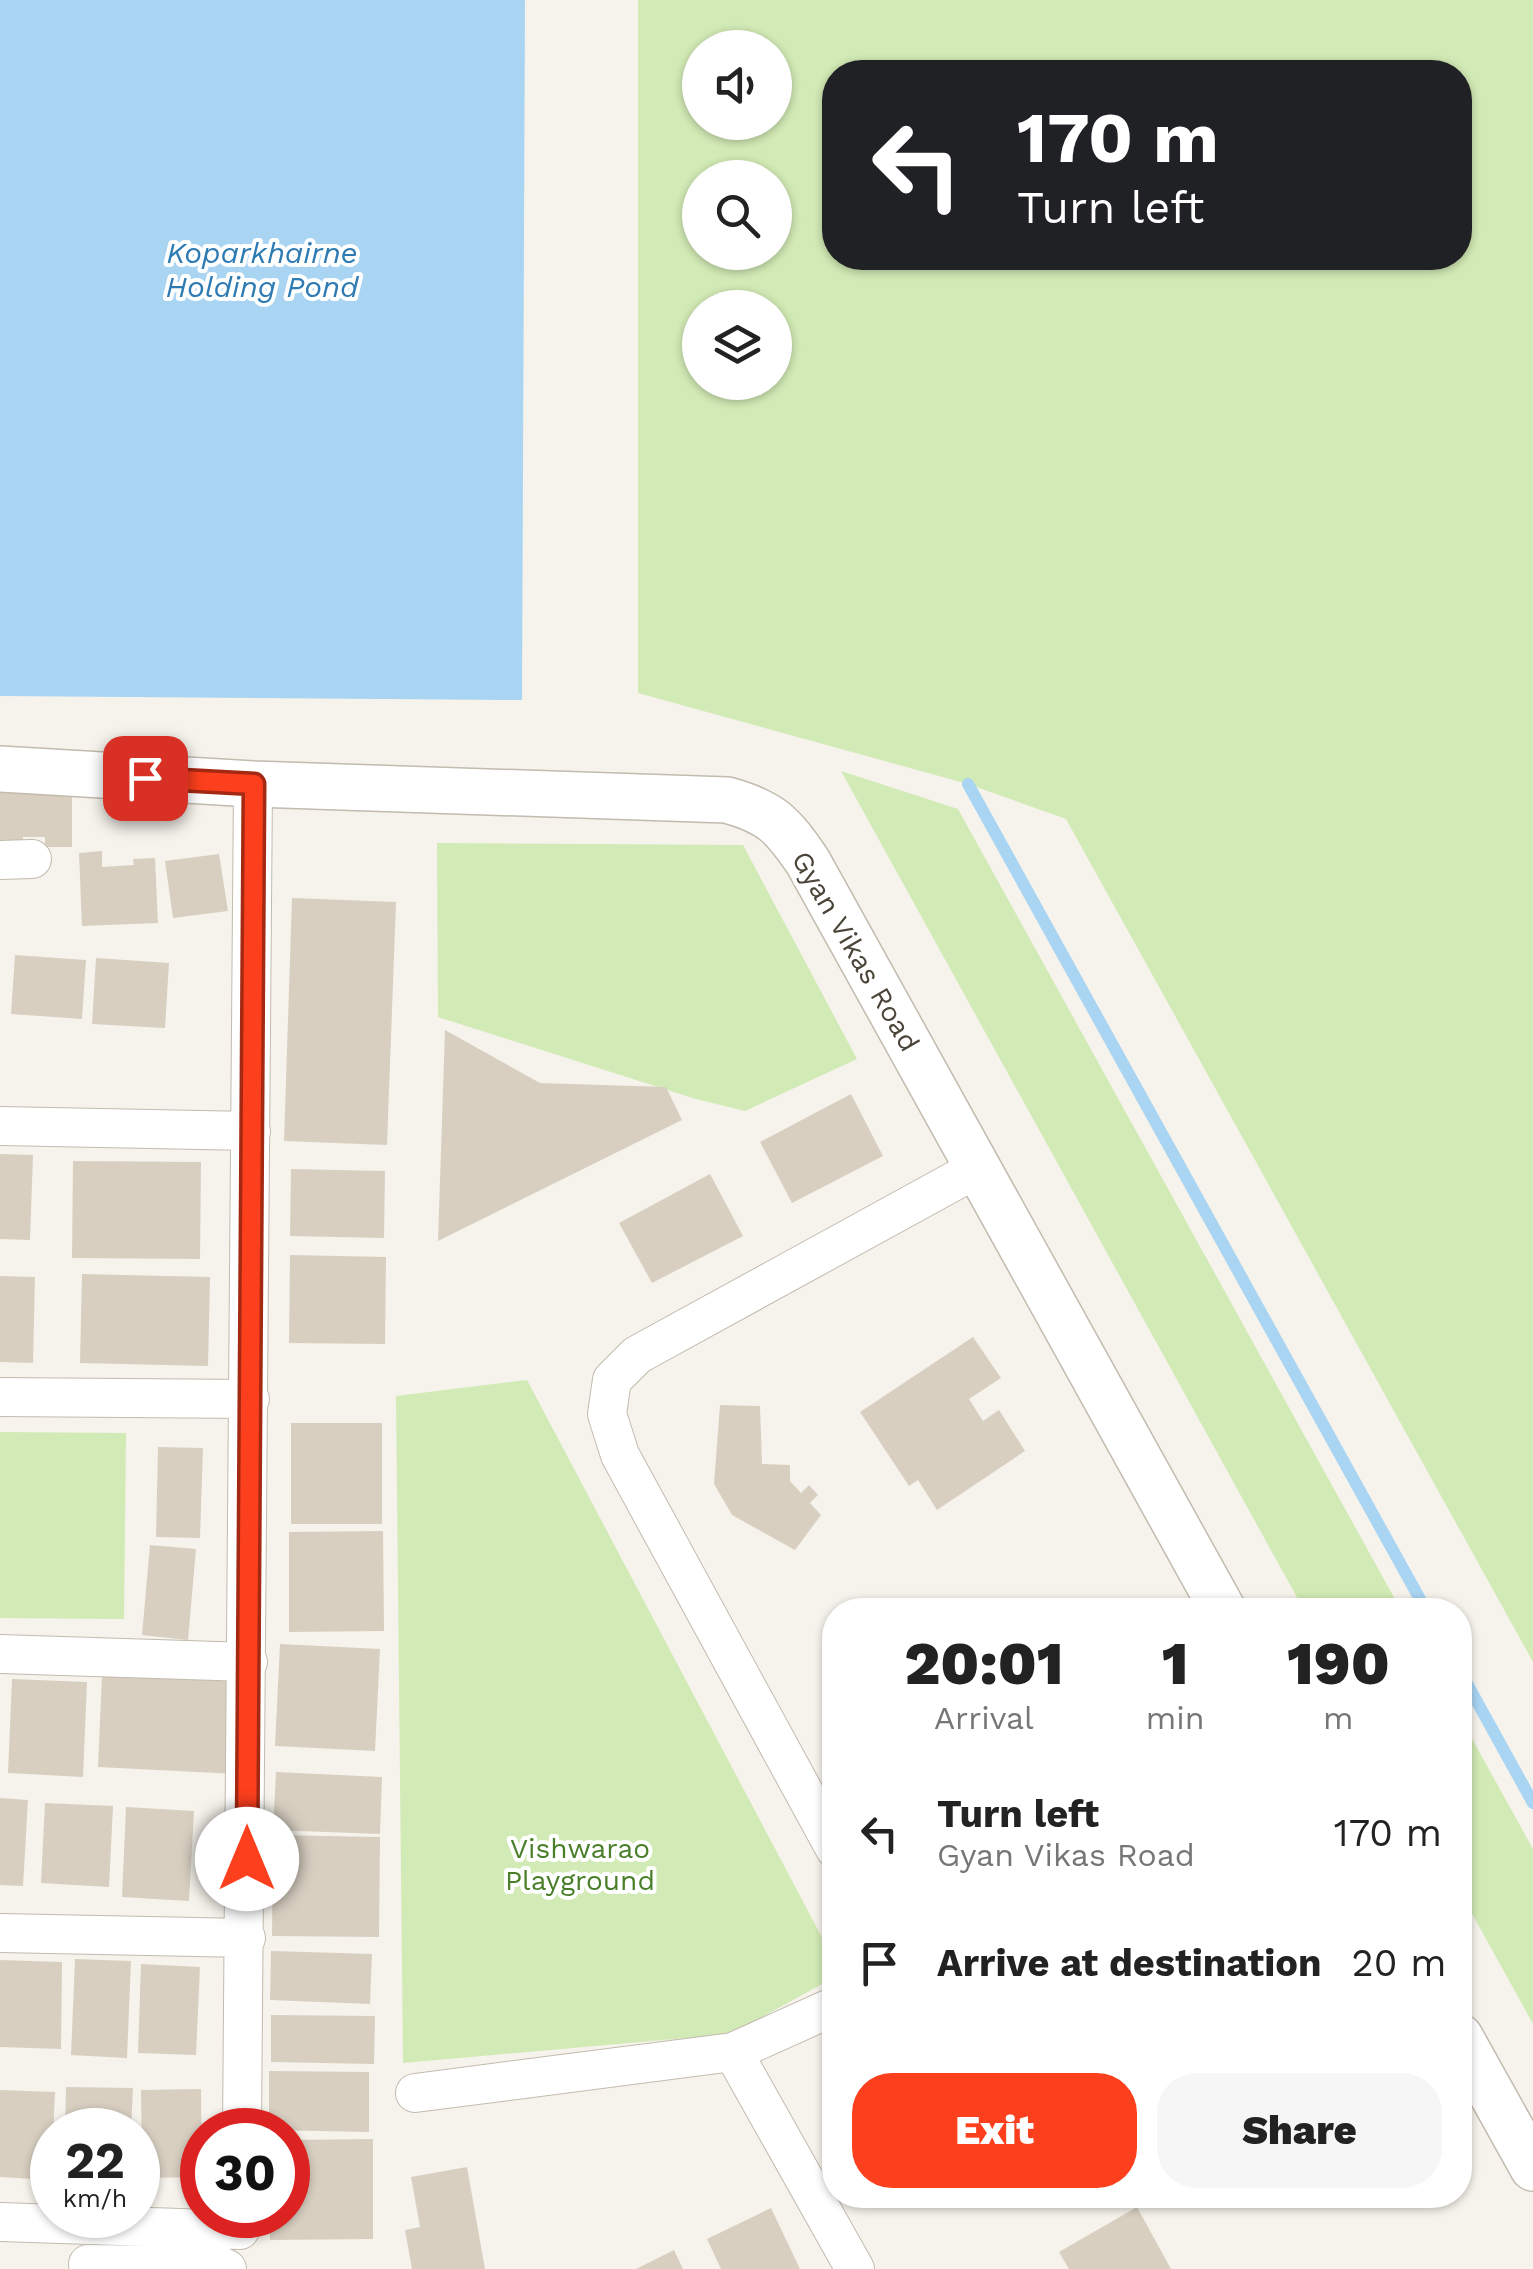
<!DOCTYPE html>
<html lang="en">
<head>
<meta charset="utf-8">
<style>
	body { margin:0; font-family:"Work Sans",sans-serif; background:#f6f6f6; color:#222; height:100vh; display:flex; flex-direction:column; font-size:38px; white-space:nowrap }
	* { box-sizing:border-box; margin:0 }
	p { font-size:32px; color:#767676 }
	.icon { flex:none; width:55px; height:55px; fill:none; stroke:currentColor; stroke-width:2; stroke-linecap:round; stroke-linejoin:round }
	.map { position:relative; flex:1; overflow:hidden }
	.drawer { position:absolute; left:822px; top:1598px; width:650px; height:610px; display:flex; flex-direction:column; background:#fff; border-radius:40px; box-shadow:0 2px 8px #0004 }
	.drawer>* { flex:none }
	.hud { position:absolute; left:822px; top:60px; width:650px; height:210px; border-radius:40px; box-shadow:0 2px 8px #0004; background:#202124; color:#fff; overflow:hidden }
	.buttons { position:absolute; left:682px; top:30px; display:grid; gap:20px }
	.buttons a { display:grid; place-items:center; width:110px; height:110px; border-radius:50%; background:#fff; box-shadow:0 2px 8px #0004; font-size:50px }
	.speed { position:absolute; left:30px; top:2108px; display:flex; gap:20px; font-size:50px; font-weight:700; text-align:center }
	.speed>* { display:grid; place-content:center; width:130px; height:130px; border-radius:50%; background:#fff; box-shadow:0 2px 8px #0004; line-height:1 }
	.speed small { font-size:25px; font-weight:400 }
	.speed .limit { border:15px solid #d22; background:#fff; color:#111 }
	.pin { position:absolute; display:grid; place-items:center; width:85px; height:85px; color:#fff; margin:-42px; border-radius:20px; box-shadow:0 5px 15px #0006 }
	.me { position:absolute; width:110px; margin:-55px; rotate:0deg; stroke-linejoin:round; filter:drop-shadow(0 0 8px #0008) }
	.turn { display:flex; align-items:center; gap:35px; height:210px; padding:0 30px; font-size:45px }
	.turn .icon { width:130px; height:130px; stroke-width:2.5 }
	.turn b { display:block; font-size:70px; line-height:85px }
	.eta { display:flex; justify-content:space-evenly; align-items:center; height:170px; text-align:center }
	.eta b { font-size:60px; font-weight:800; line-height:70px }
	.action { display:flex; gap:20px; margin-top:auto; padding:20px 30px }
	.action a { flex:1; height:115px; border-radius:40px; background:#fc3f1d; color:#fff; font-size:40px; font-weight:800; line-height:115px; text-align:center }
	.action a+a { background:#f6f6f6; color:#222 }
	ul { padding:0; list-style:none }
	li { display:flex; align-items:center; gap:30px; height:130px; padding:0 30px }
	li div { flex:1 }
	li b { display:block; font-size:38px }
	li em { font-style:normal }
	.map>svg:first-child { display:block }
	.green { fill:#d2eab5; fill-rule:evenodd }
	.water { fill:#a9d4f2 }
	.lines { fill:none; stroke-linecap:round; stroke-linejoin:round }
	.stream { stroke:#a9d4f2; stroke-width:12 }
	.building { fill:#d8cfc1 }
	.minor-casing { stroke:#c2bbae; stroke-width:40 }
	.tertiary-casing { stroke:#c2bbae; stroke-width:48 }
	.minor { stroke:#fff; stroke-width:38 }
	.tertiary { stroke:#fff; stroke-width:45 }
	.route-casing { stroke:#a42913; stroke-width:25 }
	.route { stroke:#fc3f1d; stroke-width:18 }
	.labels { text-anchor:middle; stroke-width:8; stroke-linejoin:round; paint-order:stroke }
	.street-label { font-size:28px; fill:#4b4439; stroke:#fff }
	.park-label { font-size:28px; fill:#4a7f2a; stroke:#fff }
	.water-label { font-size:30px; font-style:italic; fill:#2e7ab2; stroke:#fff }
</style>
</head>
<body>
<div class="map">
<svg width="1533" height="2269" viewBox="0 0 1533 2269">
	<rect width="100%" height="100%" fill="#f6f3ec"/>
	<path class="green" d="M638,0H1533V1662L1066,819L968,784L638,693ZM700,48H775V122H700ZM835,72H1460V258H835ZM700,178H775V252H700ZM700,308H775V382H700Z
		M841,771L958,809L1401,1610H1304Z
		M437,843L743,845L857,1059L745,1111L696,1099L438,1017Z
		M527,1380L835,1962V1977L731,2034L403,2063L396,1396Z
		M0,1432L126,1433L124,1619L0,1618Z
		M1460,1717L1533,1849V2024L1460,1892Z"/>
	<path class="water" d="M0,0H525L522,700L0,696Z"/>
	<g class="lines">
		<path class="stream" d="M968,784L1426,1610
			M1460,1671L1533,1803"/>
	</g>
	<path class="building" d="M0,785H25V794H38V788L72,789V847H45V837H23L22,847L0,846Z
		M102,851V867L134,865L133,859L155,858L158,923L82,926L79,853Z
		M219,854L228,911L173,918L165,861Z
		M292,898L396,902L387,1145L284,1141Z
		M15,955L86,960L82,1019L11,1014Z
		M96,958L169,963L165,1028L92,1024Z
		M445,1030L540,1083L666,1087L682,1120L438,1241Z
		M851,1094L883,1156L792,1203L760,1142Z
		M0,1154L33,1155L30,1240L0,1239Z
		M73,1161L201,1162L200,1259L72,1258Z
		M291,1169L385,1171L384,1238L290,1236Z
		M710,1174L743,1236L652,1283L619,1223Z
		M290,1255L386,1257L385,1344L289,1343Z
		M82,1274L210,1277L208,1366L80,1363Z
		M0,1276L35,1277L33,1363L0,1362Z
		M973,1337L1001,1378L969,1399L983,1421L999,1410L1025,1451L937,1510L918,1480L909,1486L860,1412Z
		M720,1405L760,1406L762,1464L790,1465V1481L801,1493L809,1485L818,1495L810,1503L821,1515L795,1550L732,1515L714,1484Z
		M291,1423H382V1524H291Z
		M158,1447L203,1448L200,1538L156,1537Z
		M383,1531L384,1631L289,1632V1532Z
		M150,1545L196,1549L188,1640L142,1635Z
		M280,1644L380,1649L375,1751L275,1746Z
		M102,1675L242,1682L237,1774L98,1767Z
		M12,1679L87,1682L83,1777L8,1773Z
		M276,1772L382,1777L380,1834L273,1830Z
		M0,1798L28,1800L23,1886L0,1885Z
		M45,1803L113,1806L109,1887L41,1883Z
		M126,1807L194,1811L189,1901L122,1897Z
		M273,1835L380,1837L379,1937L272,1936Z
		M271,1951L372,1954L370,2004L270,2000Z
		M75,1959L131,1961L127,2058L71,2055Z
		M0,1960L62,1962L61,2049L0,2047Z
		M141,1964L200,1967L196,2055L138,2053Z
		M271,2015L375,2016L374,2064L271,2062Z
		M269,2071L369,2072V2132L269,2130Z
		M66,2087L133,2088L131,2130H65Z
		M201,2089L202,2177L142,2178L141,2090Z
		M0,2090L55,2092L51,2180L0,2177Z
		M373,2139V2239L270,2240V2215H288V2140Z
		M467,2167L485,2269H412L405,2230L420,2227L411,2177Z
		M903,2195H932L911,2208Z
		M1137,2207L1171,2269H1069L1059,2252Z
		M771,2208L800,2269H721L707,2239Z
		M674,2250L683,2269H636Z"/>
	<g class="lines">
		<g class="minor-casing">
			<path id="minor" d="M0,860L32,859
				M0,1126L251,1131
				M0,1397L250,1399
				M0,1654L248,1662
				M835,1849L620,1455L607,1414L612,1380L637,1355L978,1168
				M0,1933L246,1938
				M733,2052L855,2269
				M415,2093L733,2052L835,2006
				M242,2130L253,784
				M0,2222L240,2230
				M88,2264L221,2266L227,2269"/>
		</g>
		<g class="tertiary-casing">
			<path id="tertiary" d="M0,769L253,784L727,800C771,812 783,825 808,862L1223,1610
				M1460,2037L1533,2168"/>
		</g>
		<use href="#minor" class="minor"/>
		<use href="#tertiary" class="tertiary"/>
	</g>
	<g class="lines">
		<g class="route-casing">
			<path id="route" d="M145,778L254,784L247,1859"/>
		</g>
		<use href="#route" class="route"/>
	</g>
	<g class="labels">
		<g class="street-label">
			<text transform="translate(856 951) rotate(60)" y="10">Gyan Vikas Road</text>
		</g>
		<g class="park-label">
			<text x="580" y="1858">Vishwarao<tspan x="580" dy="32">Playground</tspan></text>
		</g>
		<g class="water-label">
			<text x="262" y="263">Koparkhairne<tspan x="262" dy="34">Holding Pond</tspan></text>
		</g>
	</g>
</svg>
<div class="buttons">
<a><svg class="icon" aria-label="sound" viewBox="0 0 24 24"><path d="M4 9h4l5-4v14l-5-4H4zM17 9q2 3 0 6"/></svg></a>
<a><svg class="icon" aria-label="search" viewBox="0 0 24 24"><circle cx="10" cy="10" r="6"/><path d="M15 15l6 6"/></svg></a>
<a><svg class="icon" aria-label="layers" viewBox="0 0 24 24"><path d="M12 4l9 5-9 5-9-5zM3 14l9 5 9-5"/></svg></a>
</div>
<div class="speed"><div>22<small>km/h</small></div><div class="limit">30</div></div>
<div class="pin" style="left:145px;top:778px;background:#d93025"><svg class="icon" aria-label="arrive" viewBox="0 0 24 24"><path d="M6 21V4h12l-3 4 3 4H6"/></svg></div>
<svg class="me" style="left:247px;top:1859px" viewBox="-20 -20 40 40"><circle r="19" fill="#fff"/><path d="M0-13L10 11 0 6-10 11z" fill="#fc3f1d"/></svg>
<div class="hud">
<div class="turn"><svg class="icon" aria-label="left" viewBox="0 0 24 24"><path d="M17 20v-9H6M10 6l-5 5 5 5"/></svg><div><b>170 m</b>Turn left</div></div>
</div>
<section class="drawer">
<div class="eta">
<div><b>20:01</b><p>Arrival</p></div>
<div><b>1</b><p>min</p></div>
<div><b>190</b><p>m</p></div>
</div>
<ul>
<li><svg class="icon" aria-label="left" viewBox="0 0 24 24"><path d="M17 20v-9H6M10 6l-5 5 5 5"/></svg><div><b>Turn left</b><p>Gyan Vikas Road</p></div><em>170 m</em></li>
<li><svg class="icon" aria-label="arrive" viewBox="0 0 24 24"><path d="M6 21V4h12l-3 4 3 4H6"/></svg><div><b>Arrive at destination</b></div><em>20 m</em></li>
</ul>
<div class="action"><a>Exit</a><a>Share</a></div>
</section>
</div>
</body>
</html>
